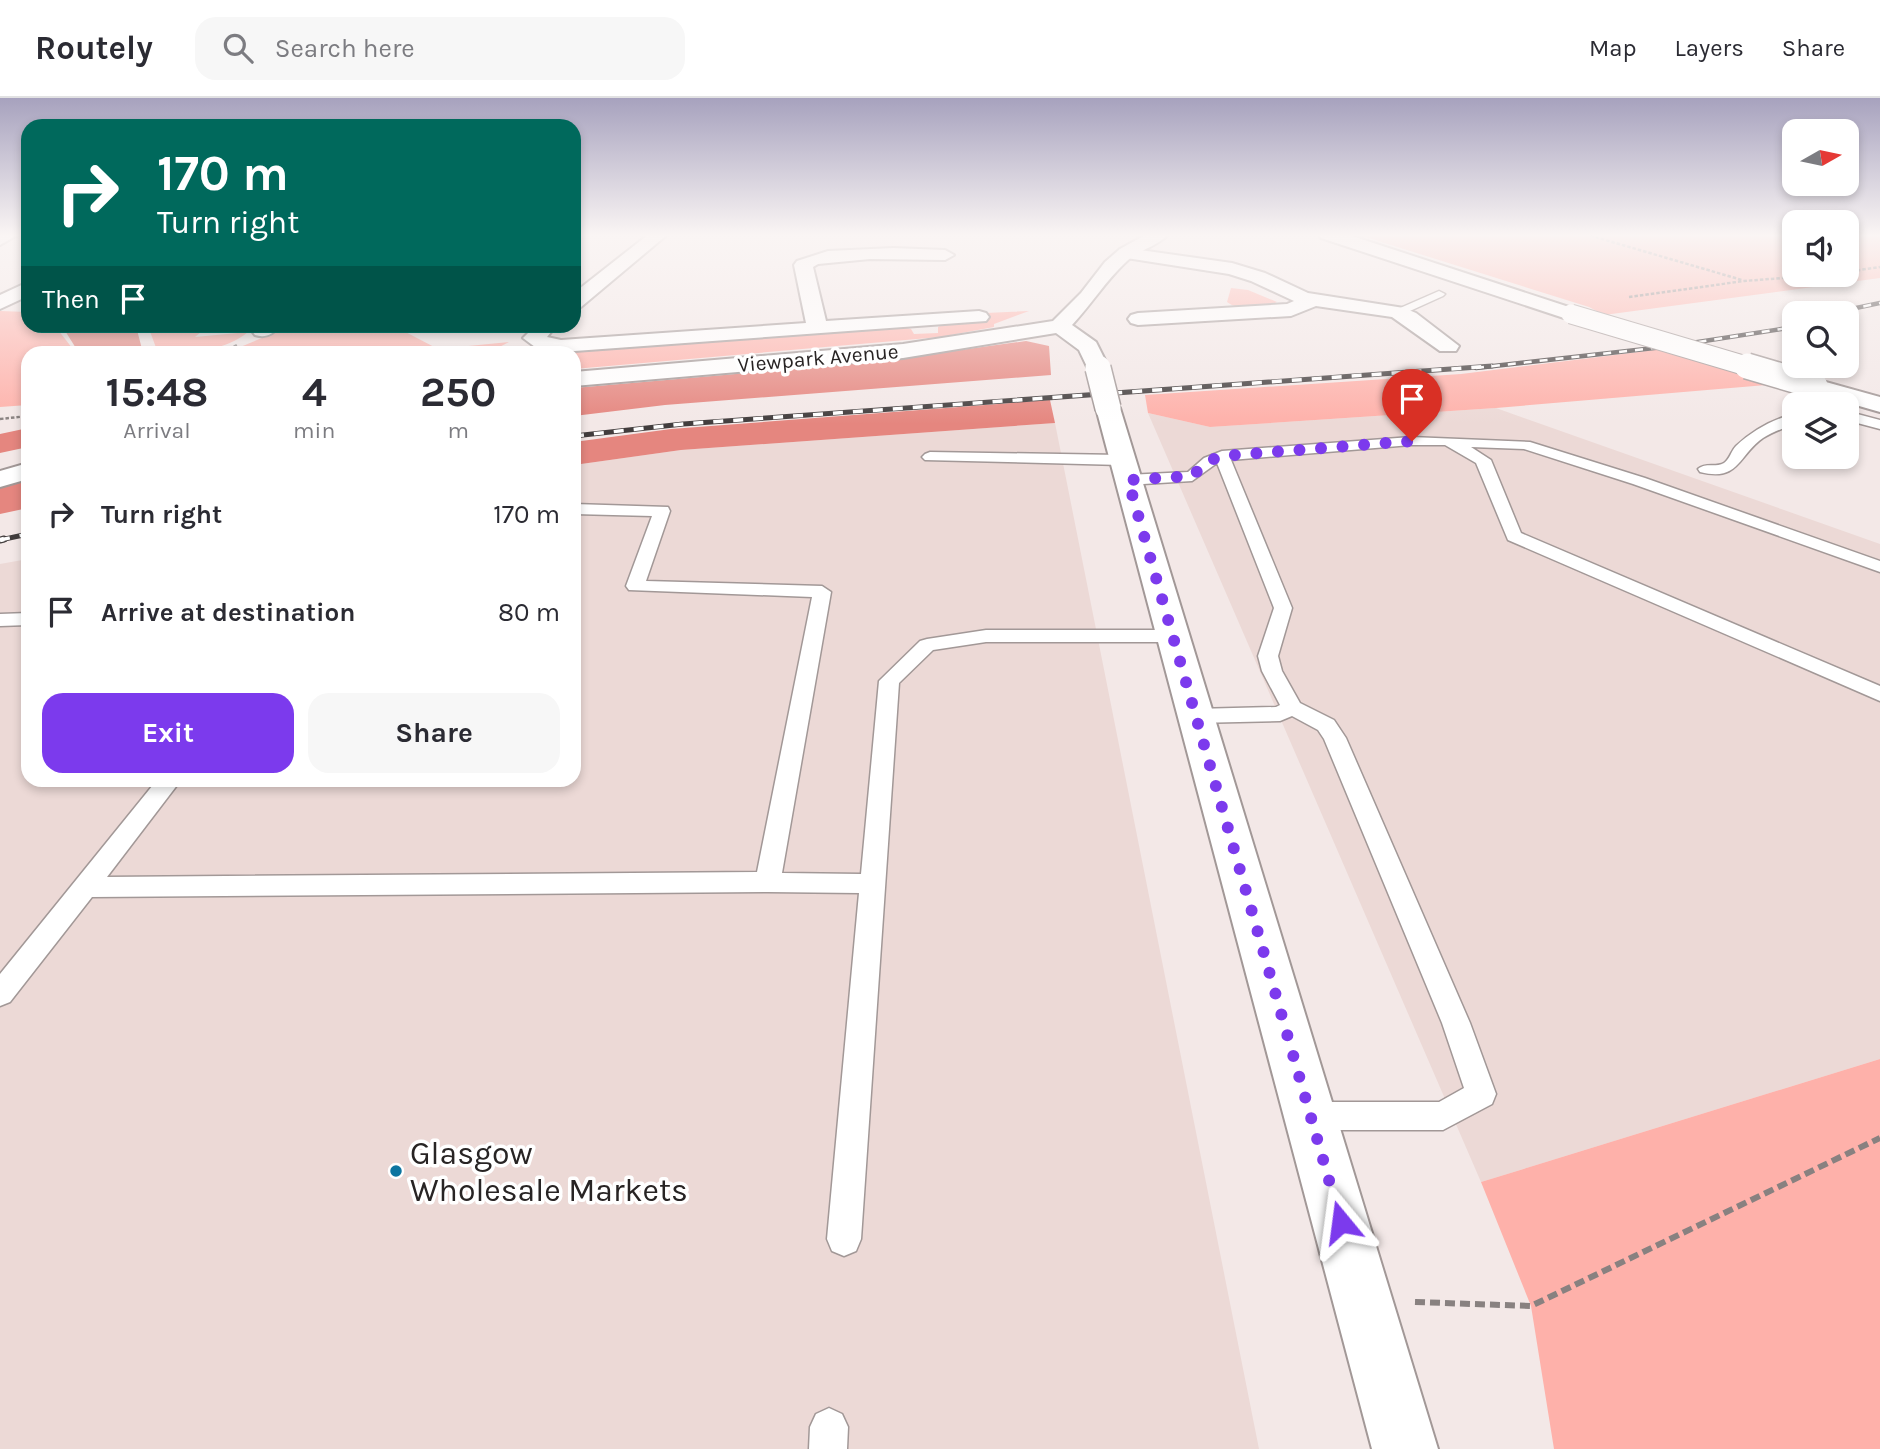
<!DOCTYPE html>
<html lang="en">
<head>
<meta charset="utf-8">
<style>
	body { margin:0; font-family:Karla,sans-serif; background:#f7f7f7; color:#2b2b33; height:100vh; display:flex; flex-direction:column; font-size:26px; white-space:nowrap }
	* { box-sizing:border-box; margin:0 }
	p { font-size:23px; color:#7c7c81 }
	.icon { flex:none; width:38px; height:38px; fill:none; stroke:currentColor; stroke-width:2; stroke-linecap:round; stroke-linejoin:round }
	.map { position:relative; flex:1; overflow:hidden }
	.side { position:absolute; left:21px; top:248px; width:560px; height:441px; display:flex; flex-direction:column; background:#fff; border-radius:21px; box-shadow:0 4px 10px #0003 }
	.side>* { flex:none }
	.guide { position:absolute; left:21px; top:21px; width:560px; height:214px; border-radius:21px; box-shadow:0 4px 10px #0003; background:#00695c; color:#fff; overflow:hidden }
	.needle { width:46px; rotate:81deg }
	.fabs { position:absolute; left:1782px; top:21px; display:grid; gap:14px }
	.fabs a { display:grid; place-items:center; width:77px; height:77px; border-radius:14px; background:#fff; box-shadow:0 4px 10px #0003; font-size:35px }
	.pin { position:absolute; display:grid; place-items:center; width:60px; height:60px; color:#fff; margin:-72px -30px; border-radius:50% 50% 50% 0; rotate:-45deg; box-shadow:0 0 7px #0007 }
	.pin .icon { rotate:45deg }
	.me { position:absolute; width:77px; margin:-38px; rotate:344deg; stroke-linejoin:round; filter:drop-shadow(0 0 5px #0008) }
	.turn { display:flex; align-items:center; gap:24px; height:147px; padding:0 21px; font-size:32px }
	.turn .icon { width:91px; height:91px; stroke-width:2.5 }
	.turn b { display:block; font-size:49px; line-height:60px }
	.then { display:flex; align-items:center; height:66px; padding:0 21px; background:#0003; gap:14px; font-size:26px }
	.eta { display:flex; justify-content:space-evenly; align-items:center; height:119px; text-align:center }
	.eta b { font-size:42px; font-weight:700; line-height:49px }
	.action { display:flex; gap:14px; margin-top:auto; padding:14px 21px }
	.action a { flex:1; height:80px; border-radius:21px; background:#7c3aed; color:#fff; font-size:28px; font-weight:700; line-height:80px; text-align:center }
	.action a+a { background:#f7f7f7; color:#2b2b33 }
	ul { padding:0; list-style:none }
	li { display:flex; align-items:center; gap:21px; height:98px; padding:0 21px }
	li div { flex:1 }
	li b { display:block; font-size:26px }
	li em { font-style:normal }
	header { display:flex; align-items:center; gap:42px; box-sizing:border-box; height:98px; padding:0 35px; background:#fff; border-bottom:2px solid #e1e1e2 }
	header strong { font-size:33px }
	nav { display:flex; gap:38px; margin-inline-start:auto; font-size:24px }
	.search { width:490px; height:63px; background:#f7f7f7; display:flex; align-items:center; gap:18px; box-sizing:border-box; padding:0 24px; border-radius:21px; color:#7c7c81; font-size:26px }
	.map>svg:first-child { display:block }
	.built { fill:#ecd9d6 }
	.green { fill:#feb1aa }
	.forest { fill:#e5867f }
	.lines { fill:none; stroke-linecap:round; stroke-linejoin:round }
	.lane-casing { stroke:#a29897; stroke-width:3 }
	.street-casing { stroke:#a29897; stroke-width:4 }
	.secondary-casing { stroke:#a29897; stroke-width:4 }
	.path-far1 { stroke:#888180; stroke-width:2.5; stroke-dasharray:3.5 2; stroke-linecap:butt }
	.path { stroke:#888180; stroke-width:6; stroke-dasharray:10 5; stroke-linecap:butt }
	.lane { fill:#fff; fill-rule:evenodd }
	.street { fill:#fff; fill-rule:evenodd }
	.secondary { fill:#fff; fill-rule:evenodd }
	.rail-far2-casing { stroke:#423d3d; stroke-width:4.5 }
	.rail-far1-casing { stroke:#423d3d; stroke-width:5 }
	.rail-casing { stroke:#423d3d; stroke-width:7 }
	.rail-far2 { stroke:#fff; stroke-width:2.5; stroke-dasharray:8; stroke-linecap:butt }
	.rail-far1 { stroke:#fff; stroke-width:3.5; stroke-dasharray:10; stroke-linecap:butt }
	.rail { stroke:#fff; stroke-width:4.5; stroke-dasharray:14; stroke-linecap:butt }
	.secondary-bridge-far1-casing { stroke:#a29897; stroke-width:21; stroke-linecap:butt }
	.secondary-bridge-casing { stroke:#a29897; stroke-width:28; stroke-linecap:butt }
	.secondary-bridge-far1 { stroke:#fff; stroke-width:19 }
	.secondary-bridge { stroke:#fff; stroke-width:25 }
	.route { stroke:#7c3aed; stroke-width:12; stroke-dasharray:0 21.6 }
	.poi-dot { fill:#0c74a0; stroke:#fff; stroke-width:2.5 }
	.labels { text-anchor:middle; stroke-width:7; stroke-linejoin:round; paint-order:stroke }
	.far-street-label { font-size:21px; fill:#282424; stroke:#fff }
	.near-poi-label { font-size:32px; fill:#282424; stroke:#fff; text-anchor:start }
</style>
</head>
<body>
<header>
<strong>Routely</strong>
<div class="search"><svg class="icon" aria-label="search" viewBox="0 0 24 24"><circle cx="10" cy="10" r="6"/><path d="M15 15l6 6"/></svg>Search here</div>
<nav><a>Map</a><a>Layers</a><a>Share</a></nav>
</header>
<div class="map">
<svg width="1880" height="1351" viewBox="0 0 1880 1351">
	<rect width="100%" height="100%" fill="#f3e8e7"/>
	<path class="built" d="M1496,310L1880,446V961L1481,1084L1148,315L1210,329Z
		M1055,325L1259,1351H0V466L28,461V682H574V367L681,352Z"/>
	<path class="green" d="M1356,136H1794V177H1846V136H1880V180L1604,217L1589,209Z
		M1231,190L1248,192L1277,204C1263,211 1240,214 1227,204Z
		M0,213L28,214V228H55L76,255L28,256V307L0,309Z
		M1029,213L994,226V229L940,239L574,271V256H506L527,249L539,254L903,229L911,231L914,236L938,235V229L946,225L989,222L986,215Z
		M148,228H208L195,239L248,234C226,253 186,256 158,255Z
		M283,228H394L438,251L509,244L486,256L226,255L269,237Z
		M1663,251L1778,286L1496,310L1210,329L1148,315L1145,297L1461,276Z
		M1880,961V1351H1554L1531,1208L1481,1084Z"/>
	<path class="forest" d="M62,228H136L143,255H79Z
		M1026,243L1049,248L1051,277L665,307L574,318V290L874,264Z
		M1050,302L1055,325L681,352L574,367V344L671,331Z
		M28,330V349L0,355V336Z
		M28,379V410L0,416V385Z"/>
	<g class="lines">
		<g class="lane-casing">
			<path id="lane" d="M1439,193L1445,196L1443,198L1401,217L1391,214Z
				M1840,291L1847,295L1831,306H1815Z
				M1846,313L1880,322V331L1846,322Z
				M1794,316V326C1784,330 1773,334 1763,340C1738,357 1740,384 1700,374L1698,371C1706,364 1715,370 1724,365C1730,361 1731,353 1736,348C1752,333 1773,321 1794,316Z
				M1411,339L1530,344L1645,380L1880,463V474L1633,386L1524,351L1471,349L1491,362L1521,435L1880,588V603L1508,442L1476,365L1445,347H1411L1231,362L1292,510L1278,558L1282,573L1300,605L1334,622L1346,640L1470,925L1496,996L1492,1006L1443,1032H1310L1299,1028L1295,1018L1299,1008L1310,1004H1439L1464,990L1442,925L1324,641L1318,632L1292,618L1280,623L1195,625L1187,623L1184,618L1187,613L1195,611L1276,609L1280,607L1262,573L1258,558L1274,510L1217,365L1192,383L1127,387L1119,382L1127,377L1188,374L1204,360L1222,353Z
				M930,354L1121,357L1129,362L1121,367L925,362L922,359L925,356Z
				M574,406L668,409L670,413L646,483L822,488L831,494L782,775L861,776L879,583L920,543L927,541L986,532H1172L1182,538L1172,544H986L933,552L899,585L861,1141L856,1153L844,1158L832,1153L827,1141L859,795L768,794L92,799L10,904L0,908V876L157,682H181L107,779L757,774L812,499L629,492L626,488L652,418L574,416Z
				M28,515V527L0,528V516Z
				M829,1310L842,1316L848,1329L847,1351H809L810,1329L816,1316Z"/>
		</g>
		<g class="street-casing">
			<path id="street" d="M0,136H19L0,147Z
				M649,136H668L581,209L574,211V195Z
				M893,150L945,152L954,157L945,162L870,161L818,166L813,169L826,223L979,213L986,215L989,219L986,223L561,254L539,252L523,240L535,228H556L547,239L561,242L806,225L794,167L797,163L828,153Z
				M1126,150L1232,165L1265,175L1308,195L1404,210L1416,215L1459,248L1456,253H1440L1392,219L1316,208L1291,218L1138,227L1131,225L1128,221L1131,217L1138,215L1287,206L1294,203L1251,183L1229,176L1120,159L1117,155L1120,151Z
				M28,184V198L0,211V197Z
				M256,228H279C273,237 265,240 255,237L252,233Z"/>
		</g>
		<g class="secondary-casing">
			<path id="secondary" d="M1147,136H1169C1158,148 1139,152 1127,163C1106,182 1091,207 1072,227L1096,244L1109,270L1106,275H1090L1079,252L1056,235L903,260L574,288V274L903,246L1053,223L1081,195L1105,164L1120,151Z
				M1319,136H1346L1578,212L1581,216L1578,220H1564L1321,140Z
				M1815,281L1880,299V314L1807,293L1803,288L1807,283Z
				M1108,303L1116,305L1120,310L1438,1351H1372L1096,310L1100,305Z
				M28,365V381L0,389V373Z"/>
		</g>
		<path class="path-far1" d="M1585,136L1742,182
			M1846,174L1880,169
			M1629,199L1744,183L1822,177
			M219,256L237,247
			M495,256L507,251
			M0,321L28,318"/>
		<path class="path" d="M1415,1204L1531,1208L1880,1040"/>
		<use href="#lane" class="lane"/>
		<use href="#street" class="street"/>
		<use href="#secondary" class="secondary"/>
		<g class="rail-far2-casing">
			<path id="rail-far2" d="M1832,215L1880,205
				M1476,270L1672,248L1794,229"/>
		</g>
		<g class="rail-far1-casing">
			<path id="rail-far1" d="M574,338L683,326L1492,268
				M0,442L28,436"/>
		</g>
		<g class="rail-casing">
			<path id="rail" d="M0,442L4,441"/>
		</g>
		<use href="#rail-far2" class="rail-far2"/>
		<use href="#rail-far1" class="rail-far1"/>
		<use href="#rail" class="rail"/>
		<g class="secondary-bridge-far1-casing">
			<path id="secondary-bridge-far1" d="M1571,216L1753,270"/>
		</g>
		<g class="secondary-bridge-casing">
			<path id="secondary-bridge" d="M1747,268L1815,288
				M1098,270L1108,310"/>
		</g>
		<use href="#secondary-bridge-far1" class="secondary-bridge-far1"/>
		<use href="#secondary-bridge" class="secondary-bridge"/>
	</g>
	<linearGradient id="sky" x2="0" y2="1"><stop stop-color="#a7a2be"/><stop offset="0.42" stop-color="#faf5f4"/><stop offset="1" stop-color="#faf5f4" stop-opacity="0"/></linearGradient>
	<rect width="1880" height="326" fill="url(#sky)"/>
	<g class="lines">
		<path class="route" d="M1341,1124L1128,382L1192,378L1209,363L1222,358L1412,343"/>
	</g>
	<circle class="poi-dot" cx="396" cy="1073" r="7"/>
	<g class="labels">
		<g class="far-street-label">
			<text transform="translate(818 260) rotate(-5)" y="7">Viewpark Avenue</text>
		</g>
		<g class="near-poi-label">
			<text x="410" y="1066">Glasgow<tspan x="410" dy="37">Wholesale Markets</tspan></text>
		</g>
	</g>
</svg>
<div class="fabs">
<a><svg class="needle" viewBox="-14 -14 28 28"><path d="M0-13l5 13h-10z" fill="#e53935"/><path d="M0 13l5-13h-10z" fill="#7c7c81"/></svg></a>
<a><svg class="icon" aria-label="sound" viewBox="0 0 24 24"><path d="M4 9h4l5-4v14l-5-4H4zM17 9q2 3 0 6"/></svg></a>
<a><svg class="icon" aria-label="search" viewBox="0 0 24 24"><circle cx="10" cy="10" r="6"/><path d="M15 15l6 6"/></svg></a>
<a><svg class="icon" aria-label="layers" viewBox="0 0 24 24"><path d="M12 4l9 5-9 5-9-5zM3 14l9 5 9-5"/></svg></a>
</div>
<div class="pin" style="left:1412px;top:343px;background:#d93025"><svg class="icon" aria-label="arrive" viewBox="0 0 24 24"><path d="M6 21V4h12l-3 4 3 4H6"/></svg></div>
<svg class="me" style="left:1341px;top:1124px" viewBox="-20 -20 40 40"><path d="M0-17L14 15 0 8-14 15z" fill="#7c3aed" stroke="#fff" stroke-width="4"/></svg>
<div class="guide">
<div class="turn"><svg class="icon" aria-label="right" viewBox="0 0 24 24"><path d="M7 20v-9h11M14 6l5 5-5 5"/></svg><div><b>170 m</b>Turn right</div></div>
<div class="then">Then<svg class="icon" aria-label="arrive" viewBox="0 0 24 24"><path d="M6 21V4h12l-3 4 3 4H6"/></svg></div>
</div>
<section class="side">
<div class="eta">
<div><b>15:48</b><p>Arrival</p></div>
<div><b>4</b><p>min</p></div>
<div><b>250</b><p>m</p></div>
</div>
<ul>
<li><svg class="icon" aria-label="right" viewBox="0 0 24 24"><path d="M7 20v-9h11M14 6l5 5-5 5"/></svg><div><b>Turn right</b></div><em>170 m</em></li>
<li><svg class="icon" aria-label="arrive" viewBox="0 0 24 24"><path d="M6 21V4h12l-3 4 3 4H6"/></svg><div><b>Arrive at destination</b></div><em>80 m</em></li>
</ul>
<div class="action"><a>Exit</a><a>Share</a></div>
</section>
</div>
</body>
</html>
